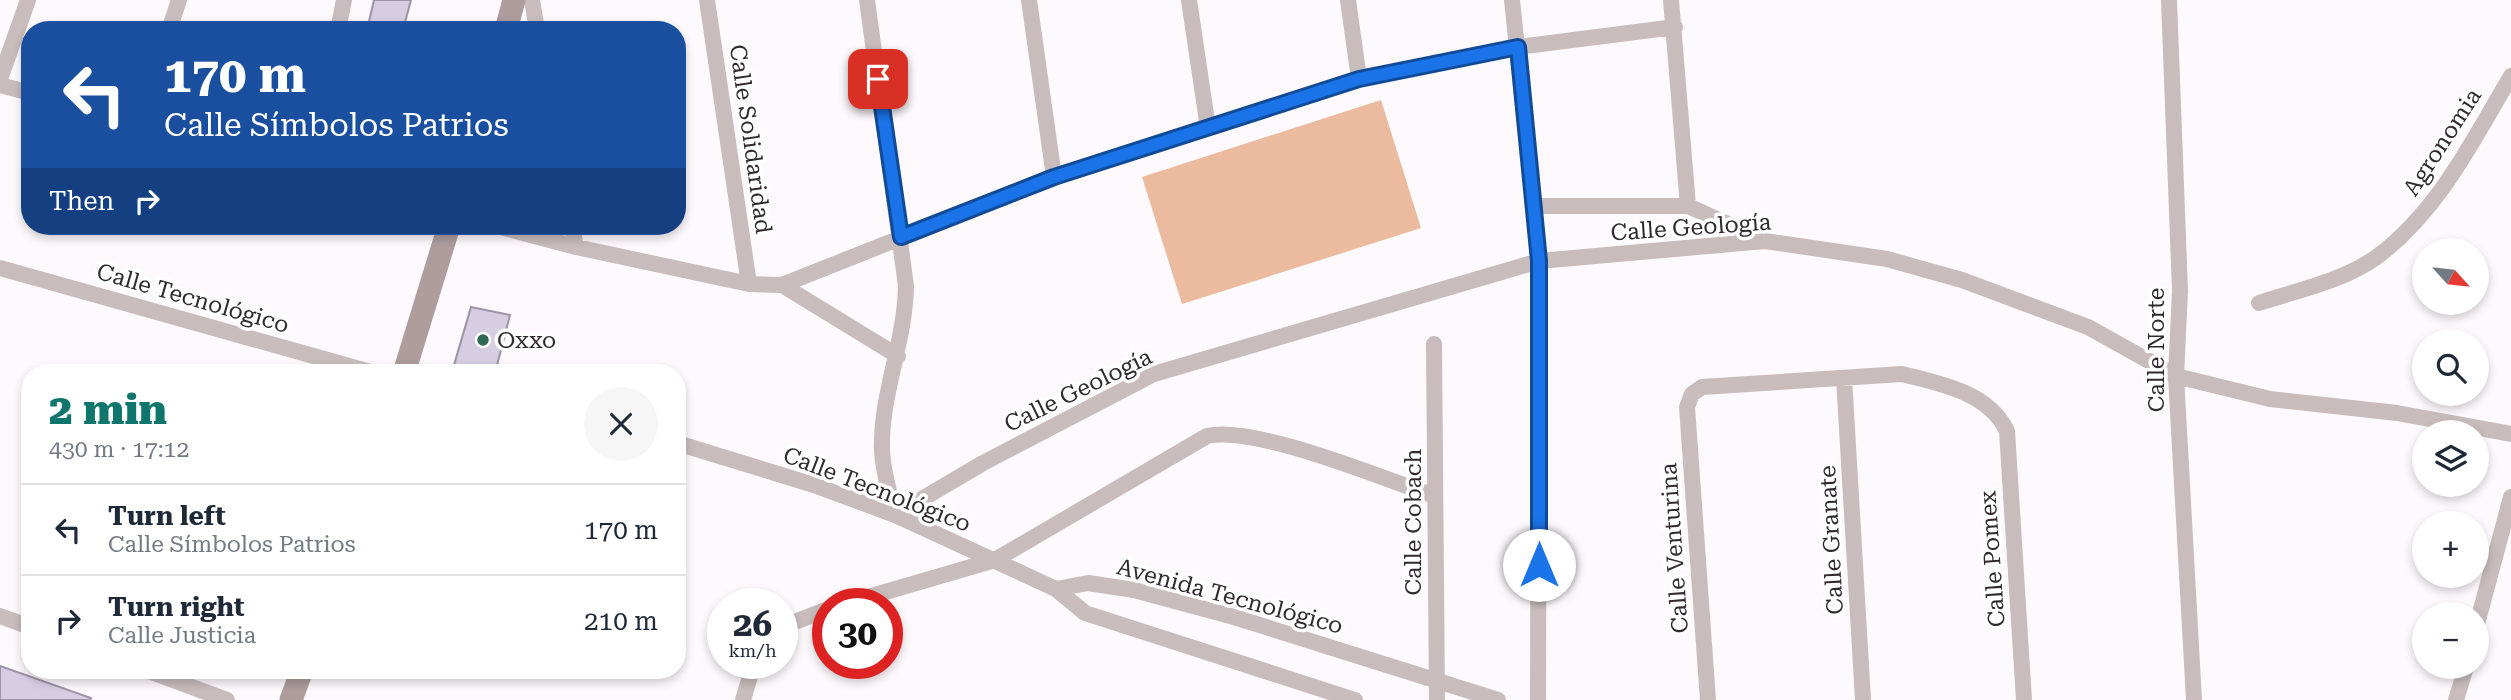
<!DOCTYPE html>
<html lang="en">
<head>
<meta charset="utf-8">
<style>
	body { margin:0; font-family:"Roboto Serif",serif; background:#f6f6f7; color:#1f2937; height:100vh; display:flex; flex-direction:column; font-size:26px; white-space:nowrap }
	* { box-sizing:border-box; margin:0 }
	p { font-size:23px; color:#747a83 }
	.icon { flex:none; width:38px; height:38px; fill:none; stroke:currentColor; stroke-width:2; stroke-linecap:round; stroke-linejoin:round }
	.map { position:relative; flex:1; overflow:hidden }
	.details { position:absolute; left:21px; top:364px; width:665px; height:315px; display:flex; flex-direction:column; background:#fff; border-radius:28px; box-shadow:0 4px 10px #0003 }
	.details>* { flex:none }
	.top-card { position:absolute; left:21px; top:21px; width:665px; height:214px; border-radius:28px; box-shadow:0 4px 10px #0003; background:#1a4fa0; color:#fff; overflow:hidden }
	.needle { width:46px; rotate:117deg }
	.controls { position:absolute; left:2412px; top:238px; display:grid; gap:14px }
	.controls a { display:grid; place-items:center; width:77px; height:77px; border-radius:50%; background:#fff; box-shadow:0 4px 10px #0003; font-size:35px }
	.speed { position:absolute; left:707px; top:588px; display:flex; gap:14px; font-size:35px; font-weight:700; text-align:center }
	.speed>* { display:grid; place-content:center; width:91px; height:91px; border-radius:50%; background:#fff; box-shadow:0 4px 10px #0003; line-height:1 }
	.speed small { font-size:18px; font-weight:400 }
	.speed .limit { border:10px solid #d22; background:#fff; color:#111 }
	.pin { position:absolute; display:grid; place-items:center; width:60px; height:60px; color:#fff; margin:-30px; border-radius:14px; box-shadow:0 4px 10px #0006 }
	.me { position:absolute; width:77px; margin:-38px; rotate:0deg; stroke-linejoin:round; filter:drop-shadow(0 0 5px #0008) }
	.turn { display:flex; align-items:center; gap:24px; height:147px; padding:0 28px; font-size:32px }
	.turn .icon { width:91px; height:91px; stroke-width:2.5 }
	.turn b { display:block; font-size:49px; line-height:60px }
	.then { display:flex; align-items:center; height:66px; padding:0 28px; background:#0003; gap:14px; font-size:26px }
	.round { display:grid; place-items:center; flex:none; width:74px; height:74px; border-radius:37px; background:#f6f6f7 }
	.summary { display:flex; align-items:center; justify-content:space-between; height:119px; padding:0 28px }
	h1 { font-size:42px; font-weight:800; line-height:52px; color:#0f766e }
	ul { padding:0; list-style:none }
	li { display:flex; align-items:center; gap:21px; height:91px; padding:0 28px; border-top:2px solid #e0e1e3 }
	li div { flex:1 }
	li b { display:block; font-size:26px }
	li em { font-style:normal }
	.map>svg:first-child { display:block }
	.green { fill:#ecba9f }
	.building { fill:#d7cde3; stroke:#9c93a8; stroke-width:2 }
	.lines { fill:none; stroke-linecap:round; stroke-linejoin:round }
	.street { stroke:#c8bcbc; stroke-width:16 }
	.secondary { stroke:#af9d9e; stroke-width:23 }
	.route-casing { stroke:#114b97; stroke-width:18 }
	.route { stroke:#1a73e8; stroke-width:12 }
	.poi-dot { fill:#2e6852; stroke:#fff; stroke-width:2.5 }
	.labels { text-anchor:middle; stroke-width:7; stroke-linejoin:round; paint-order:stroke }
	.street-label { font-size:23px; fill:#31292e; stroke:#fff }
	.poi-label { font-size:23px; fill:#31292e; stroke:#fff; text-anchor:start }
</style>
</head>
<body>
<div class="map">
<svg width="2511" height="700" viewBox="0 0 2511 700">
	<rect width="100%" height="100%" fill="#fef9fc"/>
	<path class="green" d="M1381,100L1421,228L1182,304L1142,177Z"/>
	<path class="building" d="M374,0H411L403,30H367Z
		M471,307L510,315L495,373L454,365Z
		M0,666L91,698L90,700H0Z"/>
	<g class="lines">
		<path class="street" d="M532,0L537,30
			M707,0L749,284
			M867,0L906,286C905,343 880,396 882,451C883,472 890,495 895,515L983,463L1154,374L1539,261L1765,241L1887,259L1962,280L2088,327L2176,376L2270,399L2397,413L2511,434
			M1029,0L1054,177
			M1189,0L1208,128
			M1348,0L1359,79
			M1512,0L1539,261L1538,700
			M1671,0L1688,206
			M2169,0L2180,291L2176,376L2194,700
			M169,30L179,0
			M338,30L344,0
			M0,79L28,0
			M0,85L30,93
			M1534,206H1688L1763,240
			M497,226L576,247L749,284L782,285L1054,177L1359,79L1518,47L1675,27
			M572,226L576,247
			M0,268L374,373
			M782,285L898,356
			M2259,303C2298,290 2344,281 2378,256C2439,210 2473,140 2511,76
			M1434,344L1437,700
			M1844,378L1863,700
			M677,443L814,485L895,515L1056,589
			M844,604L995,560L1207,436C1256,425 1383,479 1435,496
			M0,616L30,627
			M782,627L828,609
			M2476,628L2511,497
			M146,670L227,700
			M743,700L754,663
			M1355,700L1085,613L1056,589L1088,583L1134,590L1234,617L1498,700
			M1708,700L1687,407L1692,394L1702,387L1902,374C1941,384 1988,392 2007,431L2024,700
			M2456,700L2466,667"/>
		<path class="secondary" d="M506,30L514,0
			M404,373L449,226
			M291,700L302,670"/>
	</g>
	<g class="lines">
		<g class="route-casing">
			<path id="route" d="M878,79L901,237L1054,177L1359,79L1518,47L1539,261V565"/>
		</g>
		<use href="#route" class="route"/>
	</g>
	<circle class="poi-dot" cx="483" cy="340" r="7"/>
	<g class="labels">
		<g class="street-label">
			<text transform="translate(751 139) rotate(82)" y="8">Calle Solidaridad</text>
			<text transform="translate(2442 142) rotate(-57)" y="8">Agronomia</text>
			<text transform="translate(1691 227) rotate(-4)" y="8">Calle Geología</text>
			<text transform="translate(193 298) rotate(16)" y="8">Calle Tecnológico</text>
			<text transform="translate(2156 350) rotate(-90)" y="8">Calle Norte</text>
			<text transform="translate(1078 390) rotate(-26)" y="8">Calle Geología</text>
			<text transform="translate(877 489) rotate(21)" y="8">Calle Tecnológico</text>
			<text transform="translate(1413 522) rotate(-90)" y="8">Calle Cobach</text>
			<text transform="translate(1831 540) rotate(-93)" y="8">Calle Granate</text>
			<text transform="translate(1674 548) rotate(-94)" y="8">Calle Venturina</text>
			<text transform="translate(1992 559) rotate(-94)" y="8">Calle Pomex</text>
			<text transform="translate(1230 596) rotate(15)" y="8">Avenida Tecnológico</text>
		</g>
		<g class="poi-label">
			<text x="497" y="348">Oxxo</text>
		</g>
	</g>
</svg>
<div class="controls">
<a><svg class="needle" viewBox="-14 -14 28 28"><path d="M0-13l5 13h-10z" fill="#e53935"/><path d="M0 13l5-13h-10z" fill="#747a83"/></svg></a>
<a><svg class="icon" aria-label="search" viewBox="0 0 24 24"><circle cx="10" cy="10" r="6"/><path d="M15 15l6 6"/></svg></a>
<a><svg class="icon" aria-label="layers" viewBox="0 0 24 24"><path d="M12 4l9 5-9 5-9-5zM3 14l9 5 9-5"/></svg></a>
<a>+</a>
<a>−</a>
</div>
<div class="speed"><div>26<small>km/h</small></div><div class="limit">30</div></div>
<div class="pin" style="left:878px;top:79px;background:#d93025"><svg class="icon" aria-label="arrive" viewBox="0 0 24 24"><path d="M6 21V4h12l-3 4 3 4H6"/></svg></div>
<svg class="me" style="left:1539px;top:565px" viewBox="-20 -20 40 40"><circle r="19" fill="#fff"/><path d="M0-13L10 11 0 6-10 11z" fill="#1a73e8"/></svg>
<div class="top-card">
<div class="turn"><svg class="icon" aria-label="left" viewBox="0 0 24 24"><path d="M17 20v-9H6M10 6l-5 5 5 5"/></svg><div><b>170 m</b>Calle Símbolos Patrios</div></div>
<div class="then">Then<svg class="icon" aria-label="right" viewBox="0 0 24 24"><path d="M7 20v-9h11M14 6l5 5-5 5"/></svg></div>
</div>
<section class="details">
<div class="summary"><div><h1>2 min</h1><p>430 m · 17:12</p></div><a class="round"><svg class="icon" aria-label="close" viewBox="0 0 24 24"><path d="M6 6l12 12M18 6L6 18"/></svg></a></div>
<ul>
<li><svg class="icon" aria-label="left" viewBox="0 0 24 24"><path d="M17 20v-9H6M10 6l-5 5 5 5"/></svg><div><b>Turn left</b><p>Calle Símbolos Patrios</p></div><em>170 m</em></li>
<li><svg class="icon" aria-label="right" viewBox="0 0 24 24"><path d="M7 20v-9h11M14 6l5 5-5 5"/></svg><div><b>Turn right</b><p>Calle Justicia</p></div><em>210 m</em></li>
</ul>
</section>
</div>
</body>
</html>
